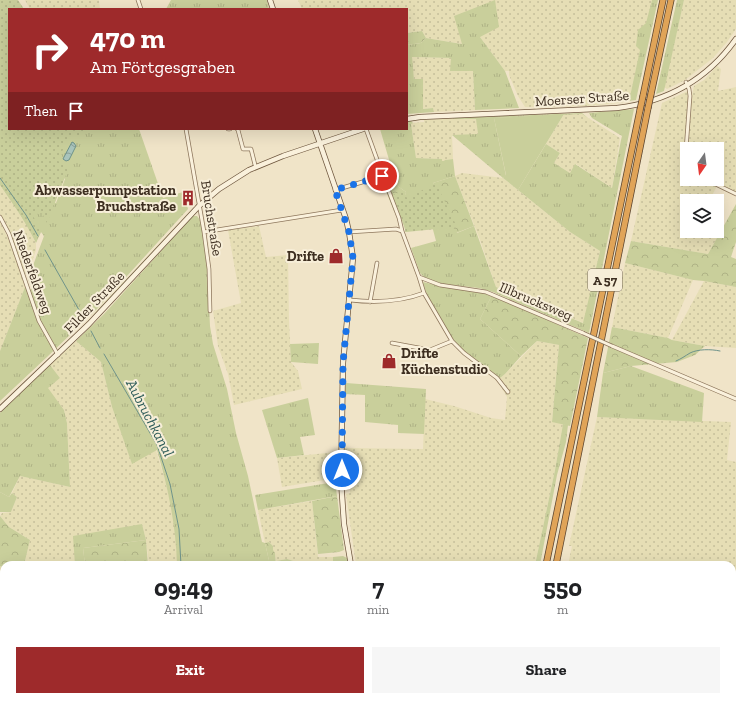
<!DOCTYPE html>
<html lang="en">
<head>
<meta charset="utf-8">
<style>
	body { margin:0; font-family:"Zilla Slab",serif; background:#f6f6f6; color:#202124; height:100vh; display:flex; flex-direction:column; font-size:15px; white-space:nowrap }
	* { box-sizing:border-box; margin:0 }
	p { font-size:13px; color:#757577 }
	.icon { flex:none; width:22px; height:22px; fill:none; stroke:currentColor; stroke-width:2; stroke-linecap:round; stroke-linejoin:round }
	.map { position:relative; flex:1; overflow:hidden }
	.panel { position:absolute; left:0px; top:561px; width:736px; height:140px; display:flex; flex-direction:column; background:#fff; border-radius:12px 12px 0 0; box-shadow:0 4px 16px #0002 }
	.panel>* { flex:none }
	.banner { position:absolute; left:8px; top:8px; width:400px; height:122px; border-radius:0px; box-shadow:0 4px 16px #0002; background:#9e2a2b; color:#fff; overflow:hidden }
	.needle { width:26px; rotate:194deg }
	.tools { position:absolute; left:680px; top:142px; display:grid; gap:8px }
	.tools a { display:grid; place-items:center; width:44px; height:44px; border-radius:0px; background:#fff; box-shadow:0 4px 16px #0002; font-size:20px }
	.pin { position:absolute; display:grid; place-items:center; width:34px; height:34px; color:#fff; margin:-17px; border:2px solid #fff; border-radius:50%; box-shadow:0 1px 4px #0007 }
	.me { position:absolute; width:44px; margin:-22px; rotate:0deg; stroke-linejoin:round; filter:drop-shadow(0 0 3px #0008) }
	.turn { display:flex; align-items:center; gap:14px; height:84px; padding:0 16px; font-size:18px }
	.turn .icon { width:52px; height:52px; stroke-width:2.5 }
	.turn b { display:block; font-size:28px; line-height:34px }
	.then { display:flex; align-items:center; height:38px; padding:0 16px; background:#0003; gap:8px; font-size:15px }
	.eta { display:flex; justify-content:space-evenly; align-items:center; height:68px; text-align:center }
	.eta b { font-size:24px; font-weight:700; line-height:28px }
	.cta { display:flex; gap:8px; margin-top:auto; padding:8px 16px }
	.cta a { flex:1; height:46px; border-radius:0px; background:#9e2a2b; color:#fff; font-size:16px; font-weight:700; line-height:46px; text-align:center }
	.cta a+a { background:#f6f6f6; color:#202124 }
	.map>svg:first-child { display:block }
	.farmland { fill:url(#farmland-dots) }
	.grass { fill:url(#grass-tufts) }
	.forest { fill:url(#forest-crowns) }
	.park { fill:url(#park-dots) }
	.garden { fill:#c9cf9b }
	.water { fill:url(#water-waves); stroke:#6f938a }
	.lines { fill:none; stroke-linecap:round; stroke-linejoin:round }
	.stream { stroke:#6f938a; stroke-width:1 }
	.street-casing { stroke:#8d765c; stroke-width:4.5 }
	.secondary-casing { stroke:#6f573f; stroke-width:6 }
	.highway-casing { stroke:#5b4430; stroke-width:7 }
	.street { stroke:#faf1dc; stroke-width:3 }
	.secondary { stroke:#faf1dc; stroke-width:4.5 }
	.highway { stroke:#e0a458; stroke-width:5.5 }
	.street-bridge-casing { stroke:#8d765c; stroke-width:4.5; stroke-linecap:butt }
	.highway-bridge-casing { stroke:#5b4430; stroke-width:7; stroke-linecap:butt }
	.street-bridge { stroke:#faf1dc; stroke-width:3 }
	.highway-bridge { stroke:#e0a458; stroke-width:5.5 }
	.route { stroke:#1a73e8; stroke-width:7; stroke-dasharray:0 12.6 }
	.labels { text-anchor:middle; stroke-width:4; stroke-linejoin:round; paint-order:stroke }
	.shield { fill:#f7eed8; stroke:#756857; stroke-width:1 }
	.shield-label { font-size:13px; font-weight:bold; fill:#3d2e20 }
	.street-label { font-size:14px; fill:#3d2e20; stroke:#f7eed8 }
	.poi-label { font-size:14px; font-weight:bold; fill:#3d2e20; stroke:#f7eed8; text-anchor:end }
	.water-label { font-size:15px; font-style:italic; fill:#2f5d5a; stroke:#f7eed8 }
</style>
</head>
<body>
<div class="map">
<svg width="736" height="701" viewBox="0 0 736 701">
	<defs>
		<pattern id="farmland-dots" width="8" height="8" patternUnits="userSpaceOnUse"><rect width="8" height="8" fill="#e6deb5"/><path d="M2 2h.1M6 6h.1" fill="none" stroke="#c6bf9b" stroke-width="1.8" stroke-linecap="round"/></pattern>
		<pattern id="grass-tufts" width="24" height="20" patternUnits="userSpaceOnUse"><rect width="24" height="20" fill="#c9cf9b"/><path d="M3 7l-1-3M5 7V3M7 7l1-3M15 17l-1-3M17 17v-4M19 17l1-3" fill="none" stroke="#aeb285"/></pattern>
		<pattern id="forest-crowns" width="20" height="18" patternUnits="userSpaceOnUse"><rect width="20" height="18" fill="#c9cf9b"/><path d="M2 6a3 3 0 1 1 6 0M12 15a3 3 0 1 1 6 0" fill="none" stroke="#aeb285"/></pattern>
		<pattern id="park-dots" width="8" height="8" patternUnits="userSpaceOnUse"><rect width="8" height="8" fill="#c9cf9b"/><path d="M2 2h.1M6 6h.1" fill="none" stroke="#aeb285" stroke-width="1.8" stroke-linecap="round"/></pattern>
		<pattern id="water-waves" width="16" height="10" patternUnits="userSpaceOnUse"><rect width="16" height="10" fill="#a9c4bc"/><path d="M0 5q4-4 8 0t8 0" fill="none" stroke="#8ba098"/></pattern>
	</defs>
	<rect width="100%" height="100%" fill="#f0e4c8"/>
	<path class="farmland" d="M25,0H99L100,9H30Z
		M298,0H652L629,101L618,103L586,106L525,107L518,96L509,75V71H505L480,37L463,44L426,38L422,31L407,33V9H302Z
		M684,0H736V29L727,42L713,58L685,80L667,89L664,87Z
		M411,57L451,58L473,71L475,110L434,112L433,108L423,109V79H414Z
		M717,66L721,69L718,91L736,87V193L708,179H717V149H687L691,100L694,86L704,80Z
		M688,91L689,94L684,166V170L687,172V179H702L717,186L709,201H687V231H717V222L724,226L708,254L631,241L662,103Z
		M564,114H582L620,138L612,188L576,164L570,173L554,163L560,153L546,144Z
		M454,118L455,119H477L478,135H452L453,159L445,160V161H442L441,159L416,158L411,124L413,123L424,122V120Z
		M462,173L503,178L570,232L600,251L584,323L496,287L480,240L455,176Z
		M0,184L28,227L36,243V250L30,267L26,274L25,273L12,238L0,214Z
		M0,221L15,254L25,287L0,351Z
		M259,226L266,257L288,255L289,321L291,362L298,371L302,389L234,405L228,374L218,346L213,311L241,303L228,230Z
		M625,263L693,280L668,338L612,327Z
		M704,281L736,287V348L705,346L672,340Z
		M76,341L101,362L112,407L132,463L156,450L165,480L173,513L176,540L178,565H149L146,540L142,524L75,551V565H24L30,540L9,527L0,516L2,513L11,512L17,497L12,493L20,476L70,487L67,423L64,410L47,388L60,378L50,365Z
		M537,341L559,345L552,421L563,424L555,470L535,565H356L346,494L350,493V488H346L344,448L423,449L425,399L454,406L491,418L505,420L507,397L497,380L505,374Z
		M597,417L731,422L727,460L736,462V593L734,601H732V565H568L572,546H569Z
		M337,452V478L282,487L277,458Z
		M312,501L318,557H333V565H307L287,559L276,561L275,553L272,550L273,546L269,542L265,543L258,510Z
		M0,566L4,568V697H83L84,701H0Z
		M299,697H372L373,701H298Z
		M379,697H455L454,701H380Z
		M638,697H677V701H639Z"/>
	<path class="grass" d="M171,0H267L269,9H166Z
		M495,0L499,27L480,37L505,71L519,108L475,110L473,71H450L451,58L412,57L414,79H423V109L433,108L434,112L407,114V45L421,43L426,38L462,44L454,16Z
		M652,0H658L636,100L629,101L640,50L636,46L638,30L646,23Z
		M677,0H684L664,91L656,94Z
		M634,109L589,333L493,292L479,288L444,284L426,279L420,273L411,248L436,241L432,226L405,232V227L451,221L457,233L474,226L496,287L583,323L600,251L570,232L518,190L546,144L560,153L554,163L570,173L575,164L612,188L621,140L622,136L592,118L589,113Z
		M582,113L588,118L582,114L494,118L506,176L503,178L452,135L478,134L476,119H455L454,118Z
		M411,121L413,123L411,124L416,158L442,159V161H444L445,160L453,159L455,176L433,183L449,218L400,216L398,211L402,206L406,192L399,187L384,165L390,163L380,129H407V122Z
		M87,129H139L163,198L183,192L188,209L96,310L47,357L0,401V351L25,287L29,293L32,288L28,279L44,236L41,232L36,243L28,227L0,184L56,203L65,179L54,165L68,136Z
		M192,209L107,302L92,316Z
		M193,216H197L200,220L203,235L207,265L210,326L213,344L227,389L236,433L248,476L262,542L265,543L270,565H177C176,525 168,488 157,450L132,464L112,407L101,362L76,341L104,314Z
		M423,282C446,288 469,289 492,295L480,319L521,356L505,374L500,378C488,370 476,362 465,352C449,338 428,303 423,282Z
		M50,365L60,378L48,388L64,410L67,423L70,487L20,476L9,497L0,492V413Z
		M631,366L704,393L702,422L597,417L603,373Z
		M346,383L426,389L424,434L398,433V425L365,422V395L345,394Z
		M308,398L315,435L300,437L304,455L277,458L262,410Z
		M563,424L568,425L566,442L557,475L540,565H535L555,470Z
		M335,482L337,496L258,510L255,495Z
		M142,524L146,540L83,548L85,565H75L73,536Z
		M343,556L347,558L348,565H333V557Z
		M287,559L300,563V565H276V561Z
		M732,614L736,619V649L732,651Z
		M83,697H157L158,701H83Z
		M160,697H270V701H160Z"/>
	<path class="forest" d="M422,31L426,38L421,43L407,45V33Z
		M384,165L399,187L406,192C404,200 403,209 394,211L376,167Z
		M455,176L474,226L456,233L433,183Z
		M736,204V242L731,257L736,259V287L704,281L693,280L625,263L631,241L708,254Z
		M492,295L588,338L570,426L552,422L559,345L537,341L521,356L480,319Z
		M612,327L668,338L672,340L705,346L695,355L677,362L631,366L603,373Z
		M319,343L318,364L291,362L290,344Z
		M337,496L344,550L339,552L318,554L312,501Z
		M0,516L9,527L30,540L24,565H4V568L0,566Z
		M146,540L148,565H85L83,548Z
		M269,542L273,546V550L275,553L276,565H270L265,543Z"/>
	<path class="park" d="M0,0H18L24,9H9V129H88L86,133L68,138L58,161L69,167L47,223L41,211L33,216L41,231L36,242L20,214L0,185Z
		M436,183L457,227L406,232L393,195L403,191L407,198Z"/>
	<path class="garden" d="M564,114L518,190L503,178L506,175L494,118Z
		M0,492L9,497L12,493L17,497L11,512H0Z
		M270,697H299L298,701H270Z"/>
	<path class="water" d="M72,142L74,143L76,146L69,160L66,161L63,159L64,157Z"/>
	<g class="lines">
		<path class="stream" d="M0,178L26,215L38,236
			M45,250L83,317
			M91,331L100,348
			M104,354L157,445L170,484L179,529L181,565
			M676,361C681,359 685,356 690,353C698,349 711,349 720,351
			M205,697L206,701"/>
		<g class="street-casing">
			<path id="street" d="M138,0L141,9
				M686,82L689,89L690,96L685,163V167L687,170
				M186,129L204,232L209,269L210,311
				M228,129H230
				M237,129L238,130L243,149H251L255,165
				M366,129L383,176
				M705,179L736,194
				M335,190L383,176L399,218L402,231
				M0,217L9,234L39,321L58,355
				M204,232L342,210
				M349,232L396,229L402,231L419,277L440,285L486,292L583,333
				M419,277L424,293L452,341L464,353L497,378L508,392
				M350,300C375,303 400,302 424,293
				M370,302L377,263
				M392,343L430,350L452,341
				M612,346L736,399
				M732,605L736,613
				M732,681L736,680
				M685,701L695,697"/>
		</g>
		<g class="secondary-casing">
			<path id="secondary" d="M270,0L273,9
				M407,119L420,117L617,108C667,102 707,80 736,39
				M315,129L346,219L349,232L353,258L343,363L341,480L344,524L351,565
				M0,409L89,324L199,206L219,189L249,170L283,156L363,129
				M732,608L736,606
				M375,697L376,701
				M540,701L548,697"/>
		</g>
		<g class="highway-casing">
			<path id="highway" d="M651,94L671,0
				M643,96L663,0
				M546,565L640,110
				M556,565L648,108
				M517,701L518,697
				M528,701L529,697
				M535,701L536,697"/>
		</g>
		<use href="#street" class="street"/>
		<use href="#secondary" class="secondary"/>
		<use href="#highway" class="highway"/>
		<g class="street-bridge-casing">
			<path id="street-bridge" d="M583,333L612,346"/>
		</g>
		<g class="highway-bridge-casing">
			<path id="highway-bridge" d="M648,108L651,94
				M640,110L643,96"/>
		</g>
		<use href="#street-bridge" class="street-bridge"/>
		<use href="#highway-bridge" class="highway-bridge"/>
	</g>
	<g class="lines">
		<path class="route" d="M342,470L343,363L353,258L349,232L335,190L382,176"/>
	</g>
	<defs>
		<g id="building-bare" transform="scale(1.2)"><path d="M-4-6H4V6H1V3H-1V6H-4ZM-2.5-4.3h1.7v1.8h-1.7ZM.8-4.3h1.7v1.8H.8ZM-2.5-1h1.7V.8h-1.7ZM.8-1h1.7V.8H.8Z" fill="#9e2a2b" stroke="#f7eed8" stroke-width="2.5" paint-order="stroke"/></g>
		<g id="shop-bare" transform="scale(1.2)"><path d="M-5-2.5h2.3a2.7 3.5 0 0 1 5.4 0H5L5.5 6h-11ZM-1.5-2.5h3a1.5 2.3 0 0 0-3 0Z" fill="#9e2a2b" stroke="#f7eed8" stroke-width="2.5" paint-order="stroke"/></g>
	</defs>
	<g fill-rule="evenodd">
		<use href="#building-bare" x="188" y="198"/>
		<use href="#shop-bare" x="336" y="256"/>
		<use href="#shop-bare" x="389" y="361"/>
	</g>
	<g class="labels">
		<rect class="shield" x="588" y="269" width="34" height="22" rx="3"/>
		<g class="shield-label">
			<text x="605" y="285">A 57</text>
		</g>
		<g class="street-label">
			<text transform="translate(582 98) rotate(-4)" y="5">Moerser Straße</text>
			<text transform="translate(212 218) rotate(81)" y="5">Bruchstraße</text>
			<text transform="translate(33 272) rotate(70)" y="5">Niederfeldweg</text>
			<text transform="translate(536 301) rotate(23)" y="5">Illbrucksweg</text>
			<text transform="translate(94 302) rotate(-46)" y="5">Filder Straße</text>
		</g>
		<g class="poi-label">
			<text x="176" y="195">Abwasserpumpstation<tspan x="176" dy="16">Bruchstraße</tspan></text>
			<text x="324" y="261">Drifte</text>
			<text x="401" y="358" text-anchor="start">Drifte<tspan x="401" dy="16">Küchenstudio</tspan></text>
		</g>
		<g class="water-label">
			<text transform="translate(150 418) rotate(62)" y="5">Aubruchkanal</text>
		</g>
	</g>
</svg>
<div class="tools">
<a><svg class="needle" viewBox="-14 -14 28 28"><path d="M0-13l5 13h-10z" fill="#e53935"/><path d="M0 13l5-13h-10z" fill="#757577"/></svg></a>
<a><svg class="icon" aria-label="layers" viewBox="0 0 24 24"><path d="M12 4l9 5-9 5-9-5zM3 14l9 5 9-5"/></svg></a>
</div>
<div class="pin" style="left:382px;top:176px;background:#d93025"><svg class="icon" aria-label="arrive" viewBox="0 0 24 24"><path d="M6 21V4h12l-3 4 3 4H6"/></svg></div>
<svg class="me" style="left:342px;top:470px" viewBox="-20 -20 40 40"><circle r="17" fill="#1a73e8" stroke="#fff" stroke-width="3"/><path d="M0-11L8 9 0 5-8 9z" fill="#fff"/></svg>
<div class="banner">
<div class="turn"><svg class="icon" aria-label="right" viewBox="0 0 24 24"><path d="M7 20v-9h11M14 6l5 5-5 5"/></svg><div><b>470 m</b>Am Förtgesgraben</div></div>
<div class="then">Then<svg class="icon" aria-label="arrive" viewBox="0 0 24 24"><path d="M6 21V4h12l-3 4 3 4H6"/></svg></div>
</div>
<section class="panel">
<div class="eta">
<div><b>09:49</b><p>Arrival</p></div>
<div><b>7</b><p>min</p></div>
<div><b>550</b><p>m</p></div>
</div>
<div class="cta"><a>Exit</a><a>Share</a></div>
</section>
</div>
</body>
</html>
